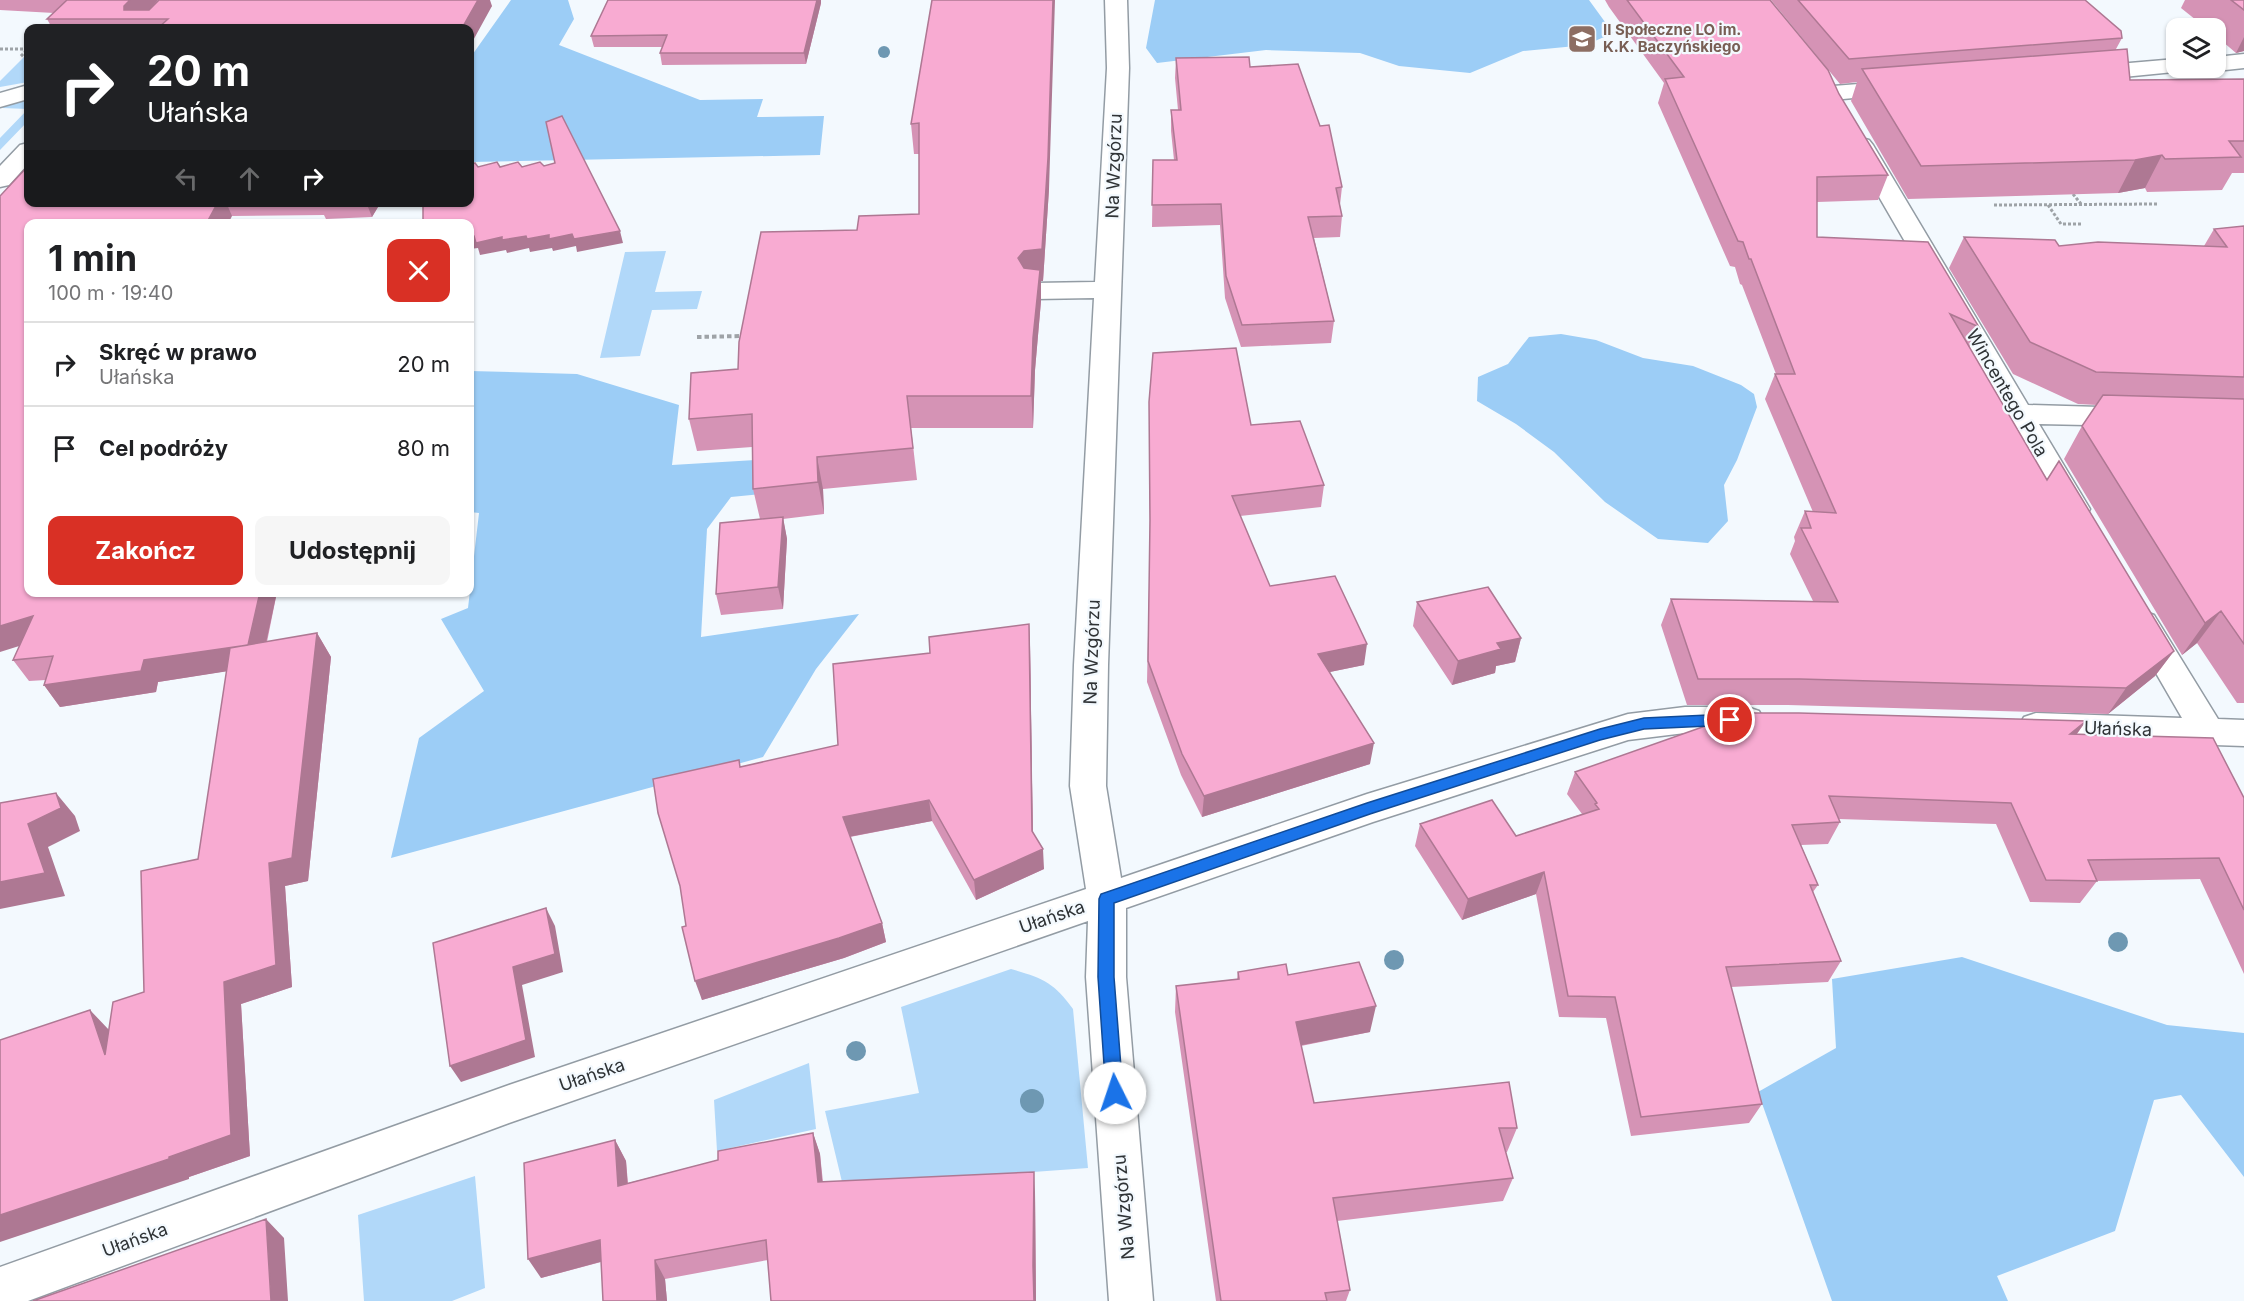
<!DOCTYPE html>
<html lang="pl">
<head>
<meta charset="utf-8">
<style>
	body { margin:0; font-family:Inter,sans-serif; background:#f6f6f6; color:#202124; height:100vh; display:flex; flex-direction:column; font-size:22px; white-space:nowrap }
	* { box-sizing:border-box; margin:0 }
	p { font-size:20px; color:#757577 }
	.icon { flex:none; width:33px; height:33px; fill:none; stroke:currentColor; stroke-width:2; stroke-linecap:round; stroke-linejoin:round }
	.map { position:relative; flex:1; overflow:hidden }
	.drawer { position:absolute; left:24px; top:219px; width:450px; height:378px; display:flex; flex-direction:column; background:#fff; border-radius:12px; box-shadow:0 2px 4px #0004 }
	.drawer>* { flex:none }
	.top-card { position:absolute; left:24px; top:24px; width:450px; height:183px; border-radius:12px; box-shadow:0 2px 4px #0004; background:#202124; color:#fff; overflow:hidden }
	.buttons { position:absolute; left:2166px; top:18px; display:grid; gap:12px }
	.buttons a { display:grid; place-items:center; width:60px; height:60px; border-radius:12px; background:#fff; box-shadow:0 2px 4px #0004; font-size:30px }
	.pin { position:absolute; display:grid; place-items:center; width:51px; height:51px; color:#fff; margin:-26px; border:3px solid #fff; border-radius:50%; box-shadow:0 2px 6px #0007 }
	.me { position:absolute; width:66px; margin:-33px; rotate:356deg; stroke-linejoin:round; filter:drop-shadow(0 0 4px #0008) }
	.turn { display:flex; align-items:center; gap:21px; height:126px; padding:0 24px; font-size:27px }
	.turn .icon { width:78px; height:78px; stroke-width:2.5 }
	.turn b { display:block; font-size:42px; line-height:51px }
	.lanes { display:flex; align-items:center; height:57px; padding:0 24px; background:#0003; justify-content:center; gap:30px; direction:ltr }
	.lanes .off { opacity:.35 }
	.round { display:grid; place-items:center; flex:none; width:63px; height:63px; border-radius:12px; background:#f6f6f6 }
	.summary { display:flex; align-items:center; justify-content:space-between; height:102px; padding:0 24px }
	h1 { font-size:36px; font-weight:700; line-height:45px }
	.primary-button { display:flex; gap:12px; margin-top:auto; padding:12px 24px }
	.primary-button a { flex:1; height:69px; border-radius:12px; background:#d93025; color:#fff; font-size:24px; font-weight:700; line-height:69px; text-align:center }
	.primary-button a+a { background:#f6f6f6; color:#202124 }
	ul { padding:0; list-style:none }
	li { display:flex; align-items:center; gap:18px; height:84px; padding:0 24px; border-top:2px solid #e0e0e0 }
	li div { flex:1 }
	li b { display:block; font-size:22px }
	li em { font-style:normal }
	.map>svg:first-child { display:block }
	.green { fill:#b1d8f9 }
	.forest { fill:#9ccdf6 }
	.lines { fill:none; stroke-linecap:round; stroke-linejoin:round }
	.minor-casing { stroke:#939ca4; stroke-width:3 }
	.path-far1 { stroke:#9ea3a7; stroke-width:3; stroke-dasharray:3 2; stroke-linecap:butt }
	.path { stroke:#9ea3a7; stroke-width:4; stroke-dasharray:4.5 3; stroke-linecap:butt }
	.minor { fill:#fff; fill-rule:evenodd }
	.tree { fill:#6e98b2 }
	.wall { fill:#d593b5 }
	.shaded-wall { fill:#ae7893 }
	.building { fill:#f8abd2; stroke:#ae7893; stroke-width:1.5 }
	.route { fill:#1a73e8; stroke:#114b97; stroke-width:1.5 }
	.labels { text-anchor:middle; stroke-width:4.5; stroke-linejoin:round; paint-order:stroke }
	.far-education-label { font-size:15px; font-weight:bold; fill:#785e54; stroke:#f3f9fe; text-anchor:start }
	.street-label { font-size:18px; fill:#2f3336; stroke:#f3f9fe }
</style>
</head>
<body>
<div class="map">
<svg width="2244" height="1301" viewBox="0 0 2244 1301">
	<rect width="100%" height="100%" fill="#f3f9fe"/>
	<path class="green" d="M28,53V82L0,87V81Z
		M28,99V121L0,150V138L28,109L2,108L13,102Z
		M666,251L655,292L702,291L697,309L652,310L640,356L600,358L625,252Z
		M1011,969C1042,978 1054,982 1073,1009L1088,1168L843,1186L825,1111L919,1093L901,1007Z
		M809,1063L816,1129L717,1151L714,1100Z
		M475,1176L485,1288L452,1301H364L358,1215Z"/>
	<path class="forest" d="M511,0H568L574,19L559,45L700,100L763,99L757,117L824,116L820,155L470,162V58Z
		M1155,0H1589L1613,33L1586,45L1523,51L1470,73L1399,66L1360,53L1266,50L1157,63L1146,48Z
		M1561,334L1596,340L1643,358L1693,366L1741,385L1754,394L1757,407L1737,460L1724,485L1728,521L1708,543L1658,539L1605,502L1554,452L1516,424L1477,401L1478,377L1508,364L1529,337Z
		M470,371L577,374L679,405L672,465L822,456L815,489L731,497L707,529L701,637L859,614L816,669L763,757L391,858L419,738L484,691L441,619L468,608L479,513L470,512Z
		M1962,957L2167,1025L2244,1033V1177L2181,1095L2154,1100L2115,1231L1997,1276L2008,1301H1832L1758,1092L1836,1048L1832,979Z"/>
	<g class="lines">
		<g class="minor-casing">
			<path id="minor" d="M1105,0H1127L1129,68L1108,665L1106,786L1121,878L1367,794L1628,714L1685,707H1747L1759,711L1764,720L1759,729L1747,733H1685L1628,740L1373,822L1126,908V977L1153,1301H1109L1086,977L1088,921L509,1123L28,1301H0V1267L509,1085L1086,889L1070,786L1074,665L1094,298L1035,299L1026,297L1022,291L1026,285L1035,283L1095,282L1107,68Z
				M2244,54V68L2216,71L2207,68H2216V57Z
				M2176,59V68H2186L2184,71L2083,81L2075,79L2072,74L2075,69L2083,67Z
				M1897,81L1905,83L1908,88L1905,93L1833,100L1825,98L1822,93L1825,88L1833,86Z
				M28,85V99L0,107V93Z
				M1861,138L1869,140L1873,145L2028,405L2134,408L2144,410L2148,417L2144,424L2134,426L2039,424L2090,509L2086,516L2075,519L2064,516L2060,509L1849,145L1853,140Z
				M28,143V164L9,185L0,187V166L20,145Z
				M2143,611L2154,615L2218,719L2244,720V746L2036,739L2024,735L2019,726L2024,717L2036,713L2182,718L2127,623L2132,615Z"/>
		</g>
		<path class="path-far1" d="M0,49H28L20,57
			M2073,194L2081,204
			M1994,205L2157,204
			M2048,205L2061,224H2083"/>
		<path class="path" d="M697,337L744,336"/>
		<use href="#minor" class="minor"/>
	</g>
	<g class="tree">
		<circle cx="884" cy="52" r="6"/>
		<circle cx="2118" cy="942" r="10"/>
		<circle cx="1394" cy="960" r="10"/>
		<circle cx="856" cy="1051" r="10"/>
		<circle cx="1032" cy="1101" r="12"/>
	</g>
	<path class="wall" d="M0,0H158L149,10L492,6L470,28H52L47,19L54,13L0,10Z
		M608,0H821V3L806,64L662,65L660,53L662,47H594L591,36Z
		M932,0L1049,189L1043,281H1041V301L1035,370L1033,428H911L917,480L823,489L824,514L783,519L787,539L783,609L721,615L716,594L760,519L753,489L752,447L697,451L689,419L738,369L857,230L919,214V154H914L911,124Z
		M1605,0H1770L1839,94L1888,175L1878,200L1817,202V237L1979,327L1969,348L2047,480L2174,651L2155,676L2108,714L1788,705H1687L1661,625L1671,599L1813,601L1790,554L1795,541L1794,537L1805,511L1813,512L1765,399L1775,374H1776L1742,285L1740,284L1735,267L1730,266L1658,103L1664,83L1609,7Z
		M1771,0H2085L2122,38L2116,49L2130,80L2244,79V173H2232L2222,190L2147,192L2145,188L2118,193L1908,199L1851,101L1857,82L1840,84Z
		M2185,0H2244V51L2236,53L2216,36V28H2206L2181,8Z
		M1176,58L1250,67L1342,187L1340,205L1342,216L1340,237L1314,238L1334,321L1331,343L1241,347L1225,298L1220,225L1152,227L1153,160H1174L1171,131V110H1178L1175,78Z
		M28,202H381L372,217L326,219L324,215L232,216L28,224V592H277L267,642L317,633L331,657L308,881L285,886L292,987L241,1004L250,1156L189,1177V1179L109,1030L144,992L198,859L227,671L158,682L156,692L60,707L44,685L46,680L29,681L13,660L19,646Z
		M2244,226V703H2237L2197,643L2182,655L2064,459L2082,426L2097,405L2078,404L2013,374L1949,268L1964,237L2059,246H2204L2214,229Z
		M1149,402L1251,425L1324,485L1321,507L1240,516L1270,586L1364,665L1330,672L1370,764L1202,817L1181,775L1147,682L1150,541Z
		M1417,602L1521,638L1515,662L1496,666L1495,673L1452,685L1413,626Z
		M1029,624L1030,645L1033,833L1044,869L976,900L932,821L850,837L882,923L886,942L844,958L702,1000L686,926L741,767L838,745L930,653Z
		M1707,713L2086,721L2077,734L2244,798V974L2200,879L2097,881L2080,903L2030,902L1996,824L1839,819L1840,822L1828,844L1801,845L1818,885L1813,892L1841,961L1828,982L1731,987L1762,1104L1749,1123L1631,1136L1606,1018L1559,1017L1536,894L1462,920L1415,846L1420,824L1516,836L1582,814L1567,794L1575,772L1700,728Z
		M1238,972L1288,975L1370,1032L1301,1046L1314,1103L1517,1128L1507,1152H1506L1513,1178L1503,1201L1337,1221L1350,1290L1346,1301H1216L1175,1012L1176,986L1237,979Z
		M813,1133L820,1154L823,1182L1035,1192L1036,1301H771L768,1260L665,1279L667,1301H603L601,1262L541,1278L615,1140L626,1161L628,1183L718,1160Z"/>
	<path class="shaded-wall" d="M130,0H158L141,19L124,10V6Z
		M475,0H490L492,6L470,46V28H462Z
		M817,0H821V3L806,64L804,53Z
		M1053,0H1055L1049,189L1043,281H1041V301L1035,370L1033,428L1026,283L1018,258L1024,251Z
		M2244,37V51L2236,53Z
		M2162,155L2145,188L2118,193L2135,160Z
		M218,202H226L232,216L228,224H206Z
		M366,202H381L372,217Z
		M620,231L623,243L577,252L576,246L553,251L552,248L530,252L529,248L507,253L506,250L480,255L478,248L470,249V236H474L502,237Z
		M817,457L823,489L824,514L818,482Z
		M783,517L787,539L783,609L778,587Z
		M260,592H277L261,666L158,682L156,692L60,707L44,685L144,660Z
		M2221,611L2197,643L2182,655L2205,623Z
		M33,616L48,637L0,652V626Z
		M1029,624L1030,645L1033,851L1032,831Z
		M317,633L331,657L308,881L285,886L292,987L241,1004L250,1156L189,1177V1179L0,1242V1215L169,1157L224,982L269,863Z
		M1521,638L1515,662L1496,666L1495,673L1452,685L1458,661L1497,643Z
		M1367,644L1364,665L1315,675L1318,654Z
		M2174,651L2155,676L2108,714L2126,688Z
		M2086,721L2070,743V734Z
		M1374,743L1370,764L1202,817L1204,796Z
		M56,793L75,816L80,831L48,847L65,896L0,909V882L28,824Z
		M929,800L932,821L848,837L843,817Z
		M1043,849L1044,869L976,900L974,880Z
		M1544,872L1536,894L1462,920L1468,899Z
		M546,908L555,926L563,972L522,985L535,1057L461,1082L450,1066L513,967Z
		M882,923L886,942L844,958L702,1000L695,981Z
		M1376,1006L1370,1032L1292,1047L1296,1022Z
		M90,1010L110,1031L105,1055Z
		M813,1133L820,1154L824,1202L818,1182Z
		M615,1140L626,1161L629,1205L618,1186Z
		M1034,1172L1035,1192L1036,1301H1034L1033,1266Z
		M266,1219L284,1238L288,1301H271Z
		M600,1240L611,1259L541,1278L528,1259Z
		M655,1260L665,1279L667,1301H657Z"/>
	<path class="building" d="M67,0H130L124,6V10H149L159,0H478L462,28H158L168,19H47Z
		M608,0H817L804,53H660L667,35L591,36Z
		M932,0H1053L1048,158L1042,249L1024,251L1018,258L1024,268L1040,270L1033,338L1031,396H907L913,448L817,457L818,482L753,489L752,414L689,419L691,373L738,369L739,342L761,232L857,230L859,216L919,214V123L911,124Z
		M1627,0H1770L1828,70L1839,94L1888,175L1817,177V237L1928,242L1979,327L1950,314L2047,480L2059,461L2174,651L2126,688L1800,679H1698L1671,599L1838,602L1801,528H1811L1805,511L1836,513L1775,374H1795L1751,259H1749L1743,242L1738,241L1665,79L1684,77Z
		M1798,0H2085L2121,31L2122,38L1849,59Z
		M2231,0H2244V10Z
		M2127,49L2130,80L2244,79V141H2229L2241,157L2165,159L2162,155L2135,160L1921,166L1862,69Z
		M1249,57L1250,67L1298,64L1320,126L1329,125L1342,187L1336,188L1342,216L1308,217L1334,321L1242,325L1226,276L1221,204L1152,205L1153,160H1177L1171,110H1181L1176,58Z
		M562,116L620,231L574,239L572,234L549,239V235L527,239L526,236L502,240V237L476,243L474,236H470V224H423V202H470V165L475,163L478,167L497,162L500,167L518,162L522,167L540,162L544,166L555,163L546,122Z
		M28,166V202H218L206,224H28V592H260L248,645L144,660L141,671L44,685L53,656L13,660L33,616L0,626V196Z
		M2244,226V377L2096,372L2030,342L1964,237L2055,240L2059,246L2098,242L2227,247L2214,229Z
		M1236,348L1251,425L1300,421L1324,485L1232,496L1270,586L1335,576L1367,644L1318,654L1374,743L1204,796L1182,754L1148,661L1150,520L1149,402L1153,353Z
		M2103,395L2244,399V644L2221,611L2205,623L2082,426Z
		M783,517L778,587L716,594L720,523Z
		M1488,587L1521,638L1497,643L1501,649L1458,661L1417,602Z
		M1029,624L1032,831L1043,849L974,880L929,800L843,817L882,923L839,938L695,981L682,927L686,926L680,886L658,813L653,779L739,760L740,767L838,745L833,664L930,653L929,637Z
		M317,633L292,858L269,863L276,965L224,982L231,1135L169,1157V1159L0,1215V1040L90,1010L105,1055L113,1002L144,992L141,871L198,859L230,648Z
		M1707,713H1799L2086,721L2070,734L2213,738L2244,798V910L2219,858L2088,860L2097,881L2046,880L2011,803L1829,796L1840,822L1792,825L1818,885H1810L1841,961L1726,967L1762,1104L1641,1117L1615,997L1568,996L1544,872L1468,899L1420,824L1492,800L1516,836L1599,809L1595,804L1597,803L1575,772L1711,724Z
		M56,793L61,808L28,824L45,873L0,882V803Z
		M546,908L555,954L513,967L526,1040L450,1066L433,943Z
		M1359,962L1376,1006L1296,1022L1314,1103L1509,1082L1517,1128H1499L1513,1178L1333,1198L1350,1290L1325,1293L1327,1301H1221L1176,986L1239,979L1238,972L1286,964L1288,975Z
		M813,1133L818,1182L1034,1172L1033,1266L1034,1301H771L766,1240L655,1260L657,1301H603L600,1240L528,1259L524,1163L615,1140L618,1186L718,1160V1151Z
		M266,1219L271,1301H33Z"/>
	<path class="route" d="M1730,714L1737,720L1730,725L1644,729L1600,740L1370,814L1114,903V977L1123,1093L1121,1098L1115,1101L1109,1098L1106,1093L1098,977L1099,899L1101,894L1367,803L1600,729L1644,718Z"/>
	<defs>
		<g id="school-square" transform="scale(1.5)"><rect x="-9" y="-9" width="18" height="18" rx="4" fill="#8d6e63" stroke="#f3f9fe"/><path d="M0-5L7-2L0 1L-7-2ZM-4 1L0 2.5L4 1V4Q0 6-4 4Z" fill="#fff"/></g>
	</defs>
	<g fill-rule="evenodd">
		<use href="#school-square" x="1582" y="39"/>
	</g>
	<g class="labels">
		<g class="far-education-label">
			<text x="1603" y="35">II Społeczne LO im.<tspan x="1603" dy="17">K.K. Baczyńskiego</tspan></text>
		</g>
		<g class="street-label">
			<text transform="translate(1114 166) rotate(-88)" y="6">Na Wzgórzu</text>
			<text transform="translate(2007 393) rotate(60)" y="6">Wincentego Pola</text>
			<text transform="translate(1092 652) rotate(-88)" y="6">Na Wzgórzu</text>
			<text transform="translate(2118 729) rotate(2)" y="6">Ułańska</text>
			<text transform="translate(1052 917) rotate(-19)" y="6">Ułańska</text>
			<text transform="translate(592 1075) rotate(-19)" y="6">Ułańska</text>
			<text transform="translate(1124 1207) rotate(-95)" y="6">Na Wzgórzu</text>
			<text transform="translate(135 1240) rotate(-20)" y="6">Ułańska</text>
		</g>
	</g>
</svg>
<div class="buttons">
<a><svg class="icon" aria-label="layers" viewBox="0 0 24 24"><path d="M12 4l9 5-9 5-9-5zM3 14l9 5 9-5"/></svg></a>
</div>
<div class="pin" style="left:1730px;top:720px;background:#d93025"><svg class="icon" aria-label="arrive" viewBox="0 0 24 24"><path d="M6 21V4h12l-3 4 3 4H6"/></svg></div>
<svg class="me" style="left:1115px;top:1093px" viewBox="-20 -20 40 40"><circle r="19" fill="#fff"/><path d="M0-13L10 11 0 6-10 11z" fill="#1a73e8"/></svg>
<div class="top-card">
<div class="turn"><svg class="icon" aria-label="right" viewBox="0 0 24 24"><path d="M7 20v-9h11M14 6l5 5-5 5"/></svg><div><b>20 m</b>Ułańska</div></div>
<div class="lanes"><svg class="icon off" aria-label="left" viewBox="0 0 24 24"><path d="M17 20v-9H6M10 6l-5 5 5 5"/></svg><svg class="icon off" aria-label="ahead" viewBox="0 0 24 24"><path d="M12 20V5M6 11l6-6 6 6"/></svg><svg class="icon" aria-label="right" viewBox="0 0 24 24"><path d="M7 20v-9h11M14 6l5 5-5 5"/></svg></div>
</div>
<section class="drawer">
<div class="summary"><div><h1>1 min</h1><p>100 m · 19:40</p></div><a class="round" style="background:#d93025;color:#fff"><svg class="icon" aria-label="close" viewBox="0 0 24 24"><path d="M6 6l12 12M18 6L6 18"/></svg></a></div>
<ul>
<li><svg class="icon" aria-label="right" viewBox="0 0 24 24"><path d="M7 20v-9h11M14 6l5 5-5 5"/></svg><div><b>Skręć w prawo</b><p>Ułańska</p></div><em>20 m</em></li>
<li><svg class="icon" aria-label="arrive" viewBox="0 0 24 24"><path d="M6 21V4h12l-3 4 3 4H6"/></svg><div><b>Cel podróży</b></div><em>80 m</em></li>
</ul>
<div class="primary-button"><a>Zakończ</a><a>Udostępnij</a></div>
</section>
</div>
</body>
</html>
